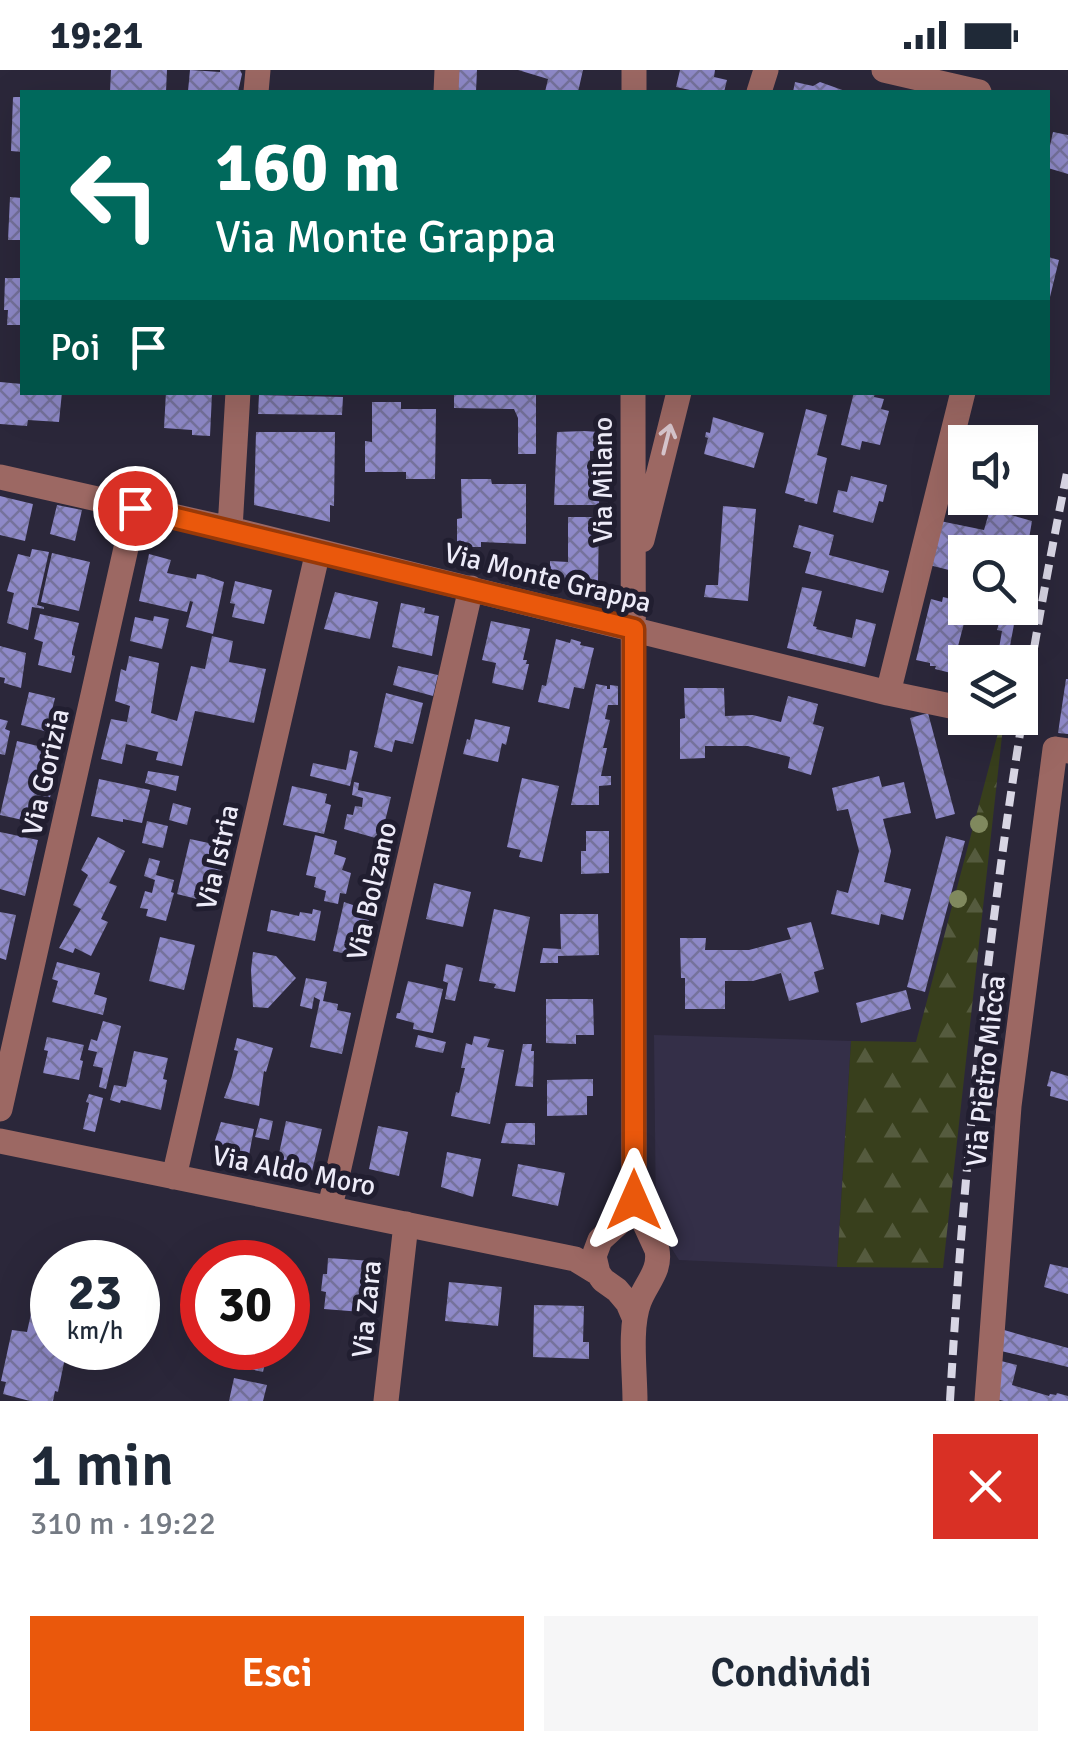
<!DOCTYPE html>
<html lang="it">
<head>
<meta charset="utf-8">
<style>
	body { margin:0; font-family:Signika,sans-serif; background:#f6f6f7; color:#1f2937; height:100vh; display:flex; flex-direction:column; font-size:38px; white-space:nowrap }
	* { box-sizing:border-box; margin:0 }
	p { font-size:32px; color:#747a83 }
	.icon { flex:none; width:55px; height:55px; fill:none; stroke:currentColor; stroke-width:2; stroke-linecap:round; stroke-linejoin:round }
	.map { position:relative; height:1331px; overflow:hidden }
	.details { display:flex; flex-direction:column; background:#fff; flex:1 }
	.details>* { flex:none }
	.banner { position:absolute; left:20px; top:20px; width:1030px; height:305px; border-radius:0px; box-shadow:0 10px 40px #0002; background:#00695c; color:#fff; overflow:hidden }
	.controls { position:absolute; left:948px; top:355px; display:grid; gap:20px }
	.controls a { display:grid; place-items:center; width:90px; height:90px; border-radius:0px; background:#fff; box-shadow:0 10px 40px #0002; font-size:50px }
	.speed { position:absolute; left:30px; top:1170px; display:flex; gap:20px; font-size:50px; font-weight:700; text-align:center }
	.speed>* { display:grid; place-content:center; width:130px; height:130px; border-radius:50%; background:#fff; box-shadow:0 10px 40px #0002; line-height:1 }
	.speed small { font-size:25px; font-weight:400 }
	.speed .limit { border:15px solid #d22; background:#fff; color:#111 }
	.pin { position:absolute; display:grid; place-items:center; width:85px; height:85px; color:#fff; margin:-42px; border:5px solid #fff; border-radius:50%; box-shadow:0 2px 10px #0007 }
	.me { position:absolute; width:110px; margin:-55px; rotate:0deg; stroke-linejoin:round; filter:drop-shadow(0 0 8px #0008) }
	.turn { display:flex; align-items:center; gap:35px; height:210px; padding:0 30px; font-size:45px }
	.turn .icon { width:130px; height:130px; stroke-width:2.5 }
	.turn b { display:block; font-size:70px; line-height:85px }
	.then { display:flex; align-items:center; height:95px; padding:0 30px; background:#0003; gap:20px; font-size:38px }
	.round { display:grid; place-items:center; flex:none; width:105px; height:105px; border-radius:0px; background:#f6f6f7 }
	.head { display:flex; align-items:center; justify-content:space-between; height:170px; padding:0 30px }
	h1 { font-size:60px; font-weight:600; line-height:75px }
	.action { display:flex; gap:20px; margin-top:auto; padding:20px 30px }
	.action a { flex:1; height:115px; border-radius:0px; background:#ea580c; color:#fff; font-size:40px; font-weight:600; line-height:115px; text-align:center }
	.action a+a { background:#f6f6f7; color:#1f2937 }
	.status { display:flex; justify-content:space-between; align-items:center; height:70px; padding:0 50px; background:#fff; direction:ltr }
	.status svg { height:28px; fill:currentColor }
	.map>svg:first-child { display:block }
	.built { fill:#342f48 }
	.forest { fill:url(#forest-firs) }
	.building { fill:url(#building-cross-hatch) }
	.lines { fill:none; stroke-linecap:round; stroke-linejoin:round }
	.minor { stroke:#9c6863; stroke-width:25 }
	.rail { stroke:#d8d6e4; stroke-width:8; stroke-dasharray:15 8; stroke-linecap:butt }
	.tree { fill:#80895e }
	.oneway { stroke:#d5c4cb }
	.route-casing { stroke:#983908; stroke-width:25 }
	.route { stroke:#ea580c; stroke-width:18 }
	.labels { text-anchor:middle; stroke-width:10; stroke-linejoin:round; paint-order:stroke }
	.street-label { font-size:28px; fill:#edebf8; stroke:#211e30 }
</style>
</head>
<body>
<div class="status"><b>19:21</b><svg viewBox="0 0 49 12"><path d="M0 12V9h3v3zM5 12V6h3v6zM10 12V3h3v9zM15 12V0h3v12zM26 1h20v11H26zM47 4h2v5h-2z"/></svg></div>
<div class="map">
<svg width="1068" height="1331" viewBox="0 0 1068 1331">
	<defs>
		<pattern id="forest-firs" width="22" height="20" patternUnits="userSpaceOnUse" patternTransform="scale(2.5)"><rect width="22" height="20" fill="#383f1c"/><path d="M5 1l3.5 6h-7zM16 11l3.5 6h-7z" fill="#555b3e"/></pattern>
		<pattern id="building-cross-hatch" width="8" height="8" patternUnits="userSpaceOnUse" patternTransform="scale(2.5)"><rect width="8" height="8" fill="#8e89c8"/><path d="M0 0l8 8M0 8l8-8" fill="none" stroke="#75729c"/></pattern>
	</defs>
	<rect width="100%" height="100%" fill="#2b273a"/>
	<path class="built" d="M654,965L851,971L837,1197L679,1190L656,1154Z"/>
	<path class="forest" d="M1002,648H1004L943,1198L837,1197L851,971L916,972Z"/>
	<path class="building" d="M111,0H167L166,22H110Z
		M190,0L220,2V0H240L242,4L238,22L188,21Z
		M456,0H477L476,22H456Z
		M518,0H583L578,22H545L548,9Z
		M680,0H715L714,7L727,10L724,22H689L690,20L676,17Z
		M795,12L813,16L820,12L848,22H793Z
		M13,27H22V82L11,81Z
		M1053,62L1068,65V104L1048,98V85Z
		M10,127L22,128V170H8Z
		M1048,187L1059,190L1049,231H1048Z
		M5,208H22V255H7L8,240H4Z
		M0,312L22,314V322H62L59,352L28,350L27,356L0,354Z
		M166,322L212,324L210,366L192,365V360L164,358Z
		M454,322H536V384H518V348L514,339L454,338Z
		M854,322H875L874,327L884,329L881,339L889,341L880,375L862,371L860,380L841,375Z
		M259,325L343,327L342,345L258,344Z
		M372,332H401V339H436L435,409H406V402H365V371L372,372Z
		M806,339L827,345L817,385L827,388L817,434L804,431L805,429L785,423Z
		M713,347L764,363L754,398L704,384L708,368L705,367L706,362L710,363Z
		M584,361L599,362V381H590V401H600L599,435H554L557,362Z
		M256,362H335L334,436L330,435V452L254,435Z
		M851,406L887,415L883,432L879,431L873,453L833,442L838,420L847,422Z
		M461,409H491L492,414H526V474L481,472V477H457V449L462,448Z
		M0,426L33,434L25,471L0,465Z
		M57,435L82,440L75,471L50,464Z
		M723,436L756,439L748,531L704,527L706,515H718Z
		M990,439L1032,451L1026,486L1029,487L1021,515L1020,482H965V504L929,495L940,451L984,460Z
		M568,447H599L598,512H550V491L568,492Z
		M799,455L834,465L829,485L889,501L883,523L805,503L811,482L793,477Z
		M32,479L49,482L37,535L44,537V539L32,537L28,560L7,553L14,523L7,521L18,484L30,487Z
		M52,483L90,492L79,541L41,532Z
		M149,484L171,490L167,503L196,509L197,504L204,505L224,512L213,564L186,557L193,532L190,531L187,542L139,531Z
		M235,511L272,520L264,554L232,547L235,534L230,533Z
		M802,517L822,521L813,556L817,557L816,559L852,568L856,549L876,554L865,597L787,578Z
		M335,522L378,532L370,569L324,559Z
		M943,527L965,532V538H968L951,603L935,599L936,596H930V593L916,590L931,529L942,532Z
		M401,533L425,538L424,543L439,546L432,586L392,577Z
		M40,544L79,553L72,582V585L75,586L71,603L38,595L43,572L34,569Z
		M154,546L169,549L162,579L130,571L135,547L153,551Z
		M1001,546L1015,549L1007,592L997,590L1002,561L997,560Z
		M491,551L530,559L523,590H527L526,594H529L523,620L492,613L496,593L482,590Z
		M212,566L233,571L229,592L266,599L254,653L195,641L182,696L156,690L158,682L126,674L122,694L101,689L111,649L127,652L130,636L115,631L121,599L126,601L129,586L159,593L151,643L177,651L191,596L205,599Z
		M556,569L570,573L571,569L581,572L580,575L594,578L584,619L574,617L569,639L538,632L542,615L546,616Z
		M0,576L26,583L21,618L4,613L5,608L0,607Z
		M398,596L438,605L433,626L393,615Z
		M1066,609H1068V664L1058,663Z
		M596,614L607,616V619H610V615L618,616V635H608L605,649L610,650L603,678H607L601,706H611V715L599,716V735H571Z
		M684,618H724L725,646L753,645L781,652L788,626L818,634L813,654L824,657L811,705L788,698L790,687L748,676H705V688L680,689V649L685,648Z
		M29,622L55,628L51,644L60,648L56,664L21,655Z
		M386,623L423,633L413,674L395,670L392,682L374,677Z
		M928,643L955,744L936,749L910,648Z
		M0,649L8,651L5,659L10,661L5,685L0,684Z
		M475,649L510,657L506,675L502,673L498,692L463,684L467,669L470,670Z
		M17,671L59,681L48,738L45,737L41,754L0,745Z
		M350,680L358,682L350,716L310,706L313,693L346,700Z
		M148,701L179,706L176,721L145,713Z
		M879,706L882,717L904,712L911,743L883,749L891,781L884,812L911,819L903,850L881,844L879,855L831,844L837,820L848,823L859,781L848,739L837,741L832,718Z
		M522,708L559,716L542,792L519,787L521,780L507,777Z
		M99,709L150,720L142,753L123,749V752L91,746Z
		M354,712L359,713L358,720L391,727L385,751H382L379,769L344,759L347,744L353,745L355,736L362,737L363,728L352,725Z
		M292,716L327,724L325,733L331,735L324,764L283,755Z
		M173,733L191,738L187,755L169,750Z
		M147,751L168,756L163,778L142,773Z
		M586,761H609V803L581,804V781H586Z
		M0,762L38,770L25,826L0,819Z
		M315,765L337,771L334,784L346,788L342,800L351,803L346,824L340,823L338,834L324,831L326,821L314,817L316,807L306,805Z
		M946,766L965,771L925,922L907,917Z
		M98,767L125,781L109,813L117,816L101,849L108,852L91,886L75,878L73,883L59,878L81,839L73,835L88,805L81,800Z
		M190,769L227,777L213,833L177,824Z
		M149,788L160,791L156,805L174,810L171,822L174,823L166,851L146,846L148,839L140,838L145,821L152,823L155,810L144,806Z
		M434,813L471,822L463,857L426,849Z
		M344,832L371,841L361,887L333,881Z
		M313,839L321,841L315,871L267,861L271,840L299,846L300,842L312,844Z
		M494,839L530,847L515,922L494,918L496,914L479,911Z
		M0,842L16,845L6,890L0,888Z
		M560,844H598L599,885L558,886V893H540L543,878L561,879Z
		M811,852L824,899L814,902L819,922L789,931L781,903L753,911H725V939H685V908H681L680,868H706L705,880H749L791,869L787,858Z
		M160,867L195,875L184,920L149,911Z
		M253,882L276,886L296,908L268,938L253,937L251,900Z
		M57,892L100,903L94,924L107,928L103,945L52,932L58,911L52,909Z
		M446,894L463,898L455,931L445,929L448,913L443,911Z
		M306,908L327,912L323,931L338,934L337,940L351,943L342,984L310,977L320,930L314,927L312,939L300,936Z
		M408,911L443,919L433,963L413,959L414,953L396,948L397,943H400Z
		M906,920L911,939L861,953L856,933Z
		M546,929H593L594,965H576V974L546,973Z
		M103,951L121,956L106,1019L99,1017L103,998L93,996L97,982L88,980L91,969L97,971Z
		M418,965L446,972L443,983L415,977Z
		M474,966L490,969L487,977L504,980L490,1054L451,1046L456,1022L459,1023L465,998H461L466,973L472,975Z
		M47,967L84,975L80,990L83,991L79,1010L43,1003L48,981L44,980Z
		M237,968L273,978L266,1002L264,1001L259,1036L224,1028L232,1006L238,981L234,980Z
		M523,974H532L531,981H534L533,1017L515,1016Z
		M134,981L168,988L163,1009L167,1010L161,1040L121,1030L120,1033L110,1030L114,1015L126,1017Z
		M1051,1001L1068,1006V1031L1050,1026L1051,1017L1047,1016Z
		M593,1009V1026H587V1045L547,1046V1010Z
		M89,1024L103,1028L95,1062L83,1059L89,1033L86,1032Z
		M260,1048L273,1051L269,1070L255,1067Z
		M286,1051L322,1059L312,1101L277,1093Z
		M221,1052L254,1059L249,1085L213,1077Z
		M506,1053H535V1075L501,1073Z
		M378,1056L408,1062L399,1106L369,1099Z
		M447,1082L481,1089L473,1127L441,1117Z
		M518,1094L565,1103L558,1136L512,1126Z
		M328,1188L372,1191L370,1220H364L362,1242L324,1239L326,1222L321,1221L323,1204H327Z
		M1050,1194L1068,1198V1224L1044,1217Z
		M39,1207L52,1210V1278H67L58,1322L55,1321L53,1331H30L3,1324L6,1312L1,1311L12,1260L27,1262Z
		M449,1212L502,1217L498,1256L445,1251Z
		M534,1235L584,1236L583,1272H589V1289L533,1287Z
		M1004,1260L1068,1278V1297L1001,1281Z
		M233,1278H268L263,1302L229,1294Z
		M1001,1291L1017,1295L1012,1315L1049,1326L1050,1324L1056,1325L1057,1323L1068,1326V1331H1004L996,1329Z
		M234,1308L267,1315L263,1331H229Z"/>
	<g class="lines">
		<path class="minor" d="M884,0L979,22
			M256,22L258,0
			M446,22L447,0
			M634,22V0
			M759,22L766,0
			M633,322L634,1130L657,1180C661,1201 646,1213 639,1232C629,1258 635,1302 635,1331
			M0,407L230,459L888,623L965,639
			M230,459L238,322
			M642,470L679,322
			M888,623L963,322
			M0,1039L135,438
			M0,1071L575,1189L598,1203
			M174,1107L318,481
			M634,1130L624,1148L600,1170L594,1186L598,1203L603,1210L617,1220L628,1233L634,1247
			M330,1137L471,518
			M386,1331L406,1154
			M987,1331L1009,1036L1055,679L1068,681"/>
		<path class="rail" d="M950,1331C968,1018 1005,705 1068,398"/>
	</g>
	<g class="tree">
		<circle cx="979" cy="754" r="9"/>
		<circle cx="958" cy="829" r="9"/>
	</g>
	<defs><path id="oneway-shaft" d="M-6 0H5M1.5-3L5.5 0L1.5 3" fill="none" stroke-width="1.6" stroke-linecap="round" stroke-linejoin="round" transform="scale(2.5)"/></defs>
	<use class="oneway" href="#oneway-shaft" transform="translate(667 369) rotate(-76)"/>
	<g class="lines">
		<g class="route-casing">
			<path id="route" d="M135,438L634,559V1130"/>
		</g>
		<use href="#route" class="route"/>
	</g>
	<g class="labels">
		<g class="street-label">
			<text transform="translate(602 410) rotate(-90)" y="10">Via Milano</text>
			<text transform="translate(548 507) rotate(14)" y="10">Via Monte Grappa</text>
			<text transform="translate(45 702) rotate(-77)" y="10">Via Gorizia</text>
			<text transform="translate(217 787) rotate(-77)" y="10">Via Istria</text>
			<text transform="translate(371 821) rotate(-77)" y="10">Via Bolzano</text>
			<text transform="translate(985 1001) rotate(-84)" y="10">Via Pietro Micca</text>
			<text transform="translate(294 1100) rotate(11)" y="10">Via Aldo Moro</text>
			<text transform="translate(366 1239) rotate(-84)" y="10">Via Zara</text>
		</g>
	</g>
</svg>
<div class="controls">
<a><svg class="icon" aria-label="sound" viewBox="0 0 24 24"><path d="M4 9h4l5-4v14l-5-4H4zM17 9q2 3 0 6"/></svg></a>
<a><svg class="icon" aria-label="search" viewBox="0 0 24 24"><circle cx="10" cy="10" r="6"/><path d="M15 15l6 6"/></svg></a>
<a><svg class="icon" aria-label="layers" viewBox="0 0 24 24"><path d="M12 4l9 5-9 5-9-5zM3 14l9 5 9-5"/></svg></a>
</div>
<div class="speed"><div>23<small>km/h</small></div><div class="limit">30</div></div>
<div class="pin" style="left:135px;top:438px;background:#d93025"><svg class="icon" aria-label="arrive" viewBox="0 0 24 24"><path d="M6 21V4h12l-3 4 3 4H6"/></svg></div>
<svg class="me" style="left:634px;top:1130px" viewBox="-20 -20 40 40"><path d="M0-17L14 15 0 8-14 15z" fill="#ea580c" stroke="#fff" stroke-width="4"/></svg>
<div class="banner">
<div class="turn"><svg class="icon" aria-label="left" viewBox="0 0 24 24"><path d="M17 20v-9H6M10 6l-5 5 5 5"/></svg><div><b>160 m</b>Via Monte Grappa</div></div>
<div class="then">Poi<svg class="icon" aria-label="arrive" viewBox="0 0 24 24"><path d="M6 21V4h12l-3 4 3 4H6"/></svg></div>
</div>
</div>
<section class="details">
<div class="head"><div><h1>1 min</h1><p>310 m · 19:22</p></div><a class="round" style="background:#d93025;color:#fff"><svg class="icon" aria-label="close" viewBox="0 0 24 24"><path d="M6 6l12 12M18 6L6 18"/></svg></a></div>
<div class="action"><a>Esci</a><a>Condividi</a></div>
</section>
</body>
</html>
